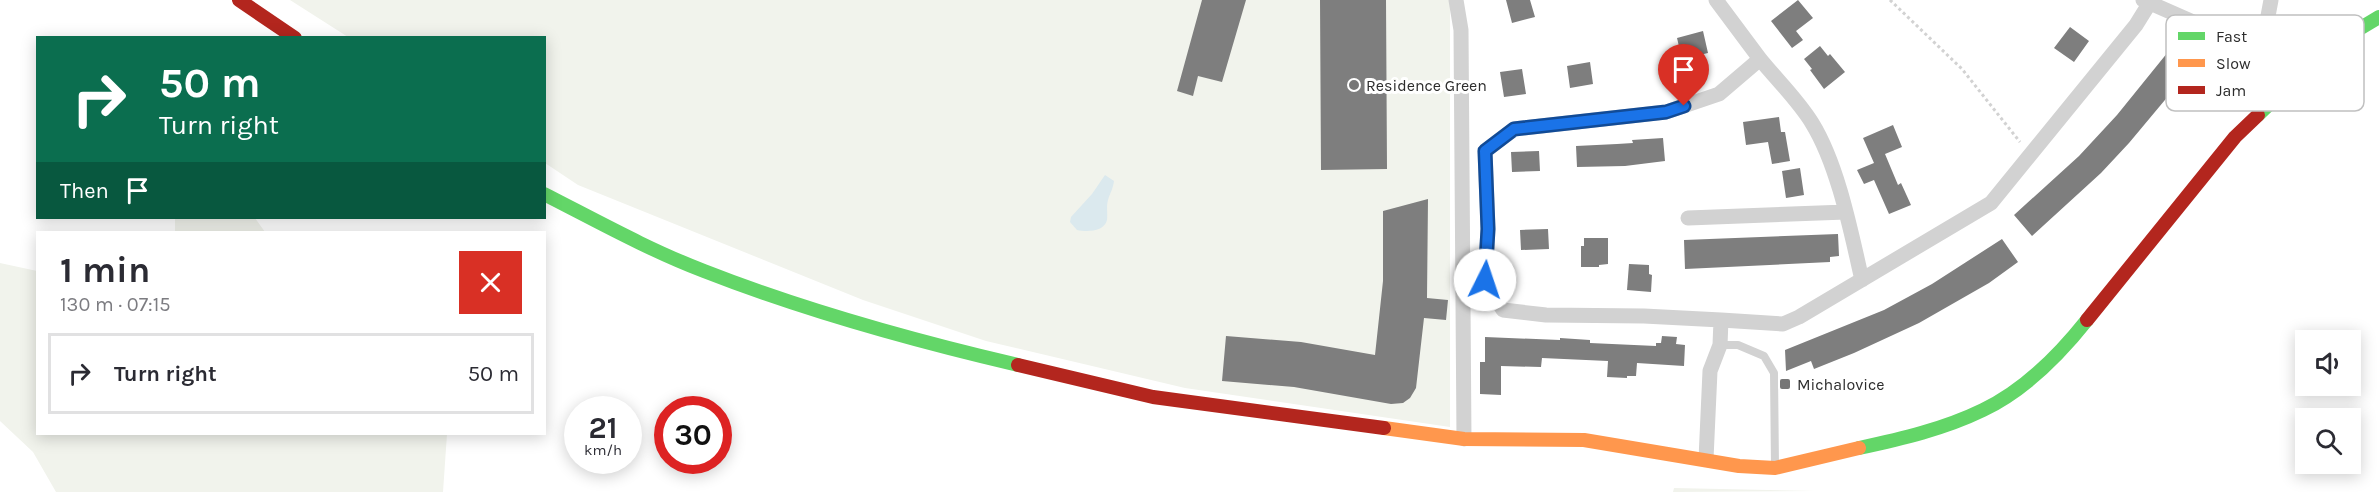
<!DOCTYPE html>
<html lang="en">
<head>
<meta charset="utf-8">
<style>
	body { margin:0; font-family:Karla,sans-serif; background:#f2f2f3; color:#2b2b33; height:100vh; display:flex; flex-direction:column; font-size:22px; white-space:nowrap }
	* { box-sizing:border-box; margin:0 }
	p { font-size:20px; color:#7c7c81 }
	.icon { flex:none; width:33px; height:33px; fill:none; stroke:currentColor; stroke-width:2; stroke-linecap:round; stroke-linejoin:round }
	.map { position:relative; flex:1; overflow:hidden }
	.side { position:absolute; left:36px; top:231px; width:510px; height:204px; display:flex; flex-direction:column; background:#fff; border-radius:0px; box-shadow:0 3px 15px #0003 }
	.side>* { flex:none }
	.hud { position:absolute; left:36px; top:36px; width:510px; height:183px; border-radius:0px; box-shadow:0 3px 15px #0003; background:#0b6e4f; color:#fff; overflow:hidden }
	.buttons { position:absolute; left:2295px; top:330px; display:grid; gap:12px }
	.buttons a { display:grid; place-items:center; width:66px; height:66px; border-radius:0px; background:#fff; box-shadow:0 3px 15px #0003; font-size:30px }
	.speed { position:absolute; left:564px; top:396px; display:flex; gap:12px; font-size:30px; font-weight:700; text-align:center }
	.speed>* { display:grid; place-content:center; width:78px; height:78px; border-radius:50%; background:#fff; box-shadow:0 3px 15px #0003; line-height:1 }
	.speed small { font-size:15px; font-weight:400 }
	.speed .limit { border:9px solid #d22; background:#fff; color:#111 }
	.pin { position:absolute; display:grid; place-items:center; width:51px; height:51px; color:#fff; margin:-62px -26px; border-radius:50% 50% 50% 0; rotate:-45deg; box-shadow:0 0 6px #0007 }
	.pin .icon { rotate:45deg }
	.me { position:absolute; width:66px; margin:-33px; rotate:4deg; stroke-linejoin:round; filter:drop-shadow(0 0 4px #0008) }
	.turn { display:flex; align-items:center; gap:21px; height:126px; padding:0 24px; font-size:27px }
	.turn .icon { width:78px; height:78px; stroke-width:2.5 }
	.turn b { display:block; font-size:42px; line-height:51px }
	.then { display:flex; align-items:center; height:57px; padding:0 24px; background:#0003; gap:12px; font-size:22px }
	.round { display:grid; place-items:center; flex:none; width:63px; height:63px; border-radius:0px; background:#f2f2f3 }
	.headline { display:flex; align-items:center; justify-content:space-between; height:102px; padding:0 24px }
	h1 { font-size:36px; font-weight:700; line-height:45px }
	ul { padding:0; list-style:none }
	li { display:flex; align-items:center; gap:18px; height:81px; margin:0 12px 9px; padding:0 12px; border:3px solid #e1e1e2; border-radius:0px }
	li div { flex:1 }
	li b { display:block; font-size:22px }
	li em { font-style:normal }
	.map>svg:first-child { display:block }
	.green { fill:#f1f3ec }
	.water { fill:#dbe9ee }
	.building { fill:#7e7e7e }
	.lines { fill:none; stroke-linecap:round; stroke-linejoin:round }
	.path { stroke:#d2d2d2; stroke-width:3; stroke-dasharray:3 3; stroke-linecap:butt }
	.lane { stroke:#d2d2d2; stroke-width:8 }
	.street { stroke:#d2d2d2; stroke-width:15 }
	.fast { stroke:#63d668; stroke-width:14 }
	.slow { stroke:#ff974d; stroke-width:14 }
	.jam { stroke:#b3261e; stroke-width:14 }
	.route-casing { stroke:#114b97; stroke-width:15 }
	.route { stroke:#1a73e8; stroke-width:10 }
	.poi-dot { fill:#767676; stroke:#fff; stroke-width:2 }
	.labels { text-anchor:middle; stroke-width:6; stroke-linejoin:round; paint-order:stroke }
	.poi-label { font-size:16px; fill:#2d2d2d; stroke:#fff; text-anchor:start }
	.key { fill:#fff; stroke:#c0c0c0; stroke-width:1.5 }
	.key-label { font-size:16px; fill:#2d2d2d }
</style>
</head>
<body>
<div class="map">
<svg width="2379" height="492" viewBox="0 0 2379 492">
	<rect width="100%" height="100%" fill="#fff"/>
	<path class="green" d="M290,0H1450V427L1185,388L986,341L863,300L578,185L545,163L544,38L348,37Z
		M175,218H255L265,232H175Z
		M0,263L37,271L38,434H447L443,492H56L33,452L0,421Z
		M1674,488L1816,491L1673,492Z"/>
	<path class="water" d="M1105,175L1114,181C1113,189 1110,193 1108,200C1106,207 1108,213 1107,220C1104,232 1087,232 1077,230L1070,222L1071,217L1092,194Z"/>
	<path class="building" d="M1202,0H1246L1222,82L1198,76L1193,96L1177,91Z
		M1320,0H1386L1387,169L1321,170Z
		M1506,0H1530L1535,17L1512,23Z
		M1798,0L1813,18L1796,31L1803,40L1792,48L1771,21Z
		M2070,27L2089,41L2074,62L2054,48Z
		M1703,31L1708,53L1682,59L1677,38Z
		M1820,46L1828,56L1830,54L1845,72L1824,89L1810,70L1812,69L1804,59Z
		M2168,52L2190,70L2129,143L2101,173L2032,236L2014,215L2079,156L2117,115Z
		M1590,62L1593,84L1570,88L1567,66Z
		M1522,69L1526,94L1504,97L1500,72Z
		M1779,117L1781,132H1785L1790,161L1772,164L1768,142L1746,145L1743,122Z
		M1893,125L1902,147L1885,154L1898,185L1901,183L1911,205L1889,214L1874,180L1864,184L1857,170L1874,163L1863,138Z
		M1663,138L1665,161L1625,166L1577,167L1576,146L1617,144L1633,143L1632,140Z
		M1539,151L1540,171L1512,172L1511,152Z
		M1800,168L1804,195L1786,198L1782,171Z
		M1428,199L1427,298L1448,300L1446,320L1424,318L1416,388L1410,398L1403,403L1391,404L1294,387L1222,381L1226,336L1301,342L1375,355L1383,281V211Z
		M1548,229L1549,249L1521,250L1520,230Z
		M1838,234L1839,256L1830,257V262L1685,269L1684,240Z
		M1584,238H1608V264L1599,265V267H1581V246H1584Z
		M2002,239L2018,262L1989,283L1919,323L1854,353L1814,369L1811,361L1786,371L1785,350L1884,310L1932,284Z
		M1629,264L1649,265V274L1652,275L1651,292L1627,290Z
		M1662,336L1677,337L1676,344L1685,345L1684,366L1637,363L1636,376H1627V378L1607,377L1608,361L1542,358L1541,367L1501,366V395L1480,394V362H1485V337L1560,340V338L1590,340V343L1656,346V343H1661Z"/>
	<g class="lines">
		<path class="path" d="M1890,0L1962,69L2020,142"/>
		<path class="lane" d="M1720,345H1738L1764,356L1774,373L1775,467"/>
		<path class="street" d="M1456,0L1461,30L1464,439
			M2143,0L2257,50L2294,81
			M2257,50L2265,32L2271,0
			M1760,59C1777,80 1798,100 1812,123C1838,165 1851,232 1862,280
			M1688,218L1846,212
			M1721,320L1783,324L1799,317L1991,203L2136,25L2149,4
			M1706,459L1710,371L1720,345L1721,320L1644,316L1546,315L1503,310L1485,280L1488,229L1485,151L1514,129L1666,112L1719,94L1760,59L1716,0"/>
		<path class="fast" d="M2258,115L2329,47L2379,17
			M544,194C597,221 649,250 704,271C806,311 911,340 1018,365
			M1859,448C1901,439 1944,429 1983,410C2023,391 2060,354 2087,320"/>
		<path class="slow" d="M1384,428L1464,439L1584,440L1739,466L1775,468L1859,448"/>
		<path class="jam" d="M239,0L295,38
			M2087,320L2235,137L2258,115
			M1018,365L1153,397L1384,428"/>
	</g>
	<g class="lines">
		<g class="route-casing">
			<path id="route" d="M1485,280L1488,229L1485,151L1514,129L1666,112L1684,106"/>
		</g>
		<use href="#route" class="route"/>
	</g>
	<g class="poi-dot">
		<circle cx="1354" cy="85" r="6"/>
		<rect x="1779" y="378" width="12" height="12" rx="3"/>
	</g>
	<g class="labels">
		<g class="poi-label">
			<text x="1366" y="91">Residence Green</text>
			<text x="1797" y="390">Michalovice</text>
		</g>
	</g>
	<rect x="2166" y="15" width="198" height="96" rx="9" class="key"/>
	<rect x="2178" y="32" width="27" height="8" fill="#63d668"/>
	<rect x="2178" y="59" width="27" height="8" fill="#ff974d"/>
	<rect x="2178" y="86" width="27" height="8" fill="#b3261e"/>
	<g class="key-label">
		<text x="2216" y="42">Fast</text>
		<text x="2216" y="69">Slow</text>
		<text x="2216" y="96">Jam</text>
	</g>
</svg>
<div class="buttons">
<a><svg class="icon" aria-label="sound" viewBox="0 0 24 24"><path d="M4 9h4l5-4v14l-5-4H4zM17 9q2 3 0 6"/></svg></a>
<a><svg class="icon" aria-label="search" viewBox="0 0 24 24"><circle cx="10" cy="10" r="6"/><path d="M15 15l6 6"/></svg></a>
</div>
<div class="speed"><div>21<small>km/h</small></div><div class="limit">30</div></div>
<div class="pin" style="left:1684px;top:106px;background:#d93025"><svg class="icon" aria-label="arrive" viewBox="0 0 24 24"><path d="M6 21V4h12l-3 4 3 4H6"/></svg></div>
<svg class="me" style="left:1485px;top:280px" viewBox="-20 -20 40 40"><circle r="19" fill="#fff"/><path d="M0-13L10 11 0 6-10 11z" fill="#1a73e8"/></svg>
<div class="hud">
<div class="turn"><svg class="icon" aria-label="right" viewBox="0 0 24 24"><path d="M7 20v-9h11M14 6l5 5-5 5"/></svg><div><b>50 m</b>Turn right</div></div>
<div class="then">Then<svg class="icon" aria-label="arrive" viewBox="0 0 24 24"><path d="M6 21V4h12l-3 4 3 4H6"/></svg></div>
</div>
<section class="side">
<div class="headline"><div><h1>1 min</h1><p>130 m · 07:15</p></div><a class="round" style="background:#d93025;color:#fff"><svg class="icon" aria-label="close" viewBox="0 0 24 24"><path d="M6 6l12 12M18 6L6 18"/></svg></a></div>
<ul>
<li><svg class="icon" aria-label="right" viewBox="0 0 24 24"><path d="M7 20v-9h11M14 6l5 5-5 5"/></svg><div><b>Turn right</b></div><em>50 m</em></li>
</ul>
</section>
</div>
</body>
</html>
